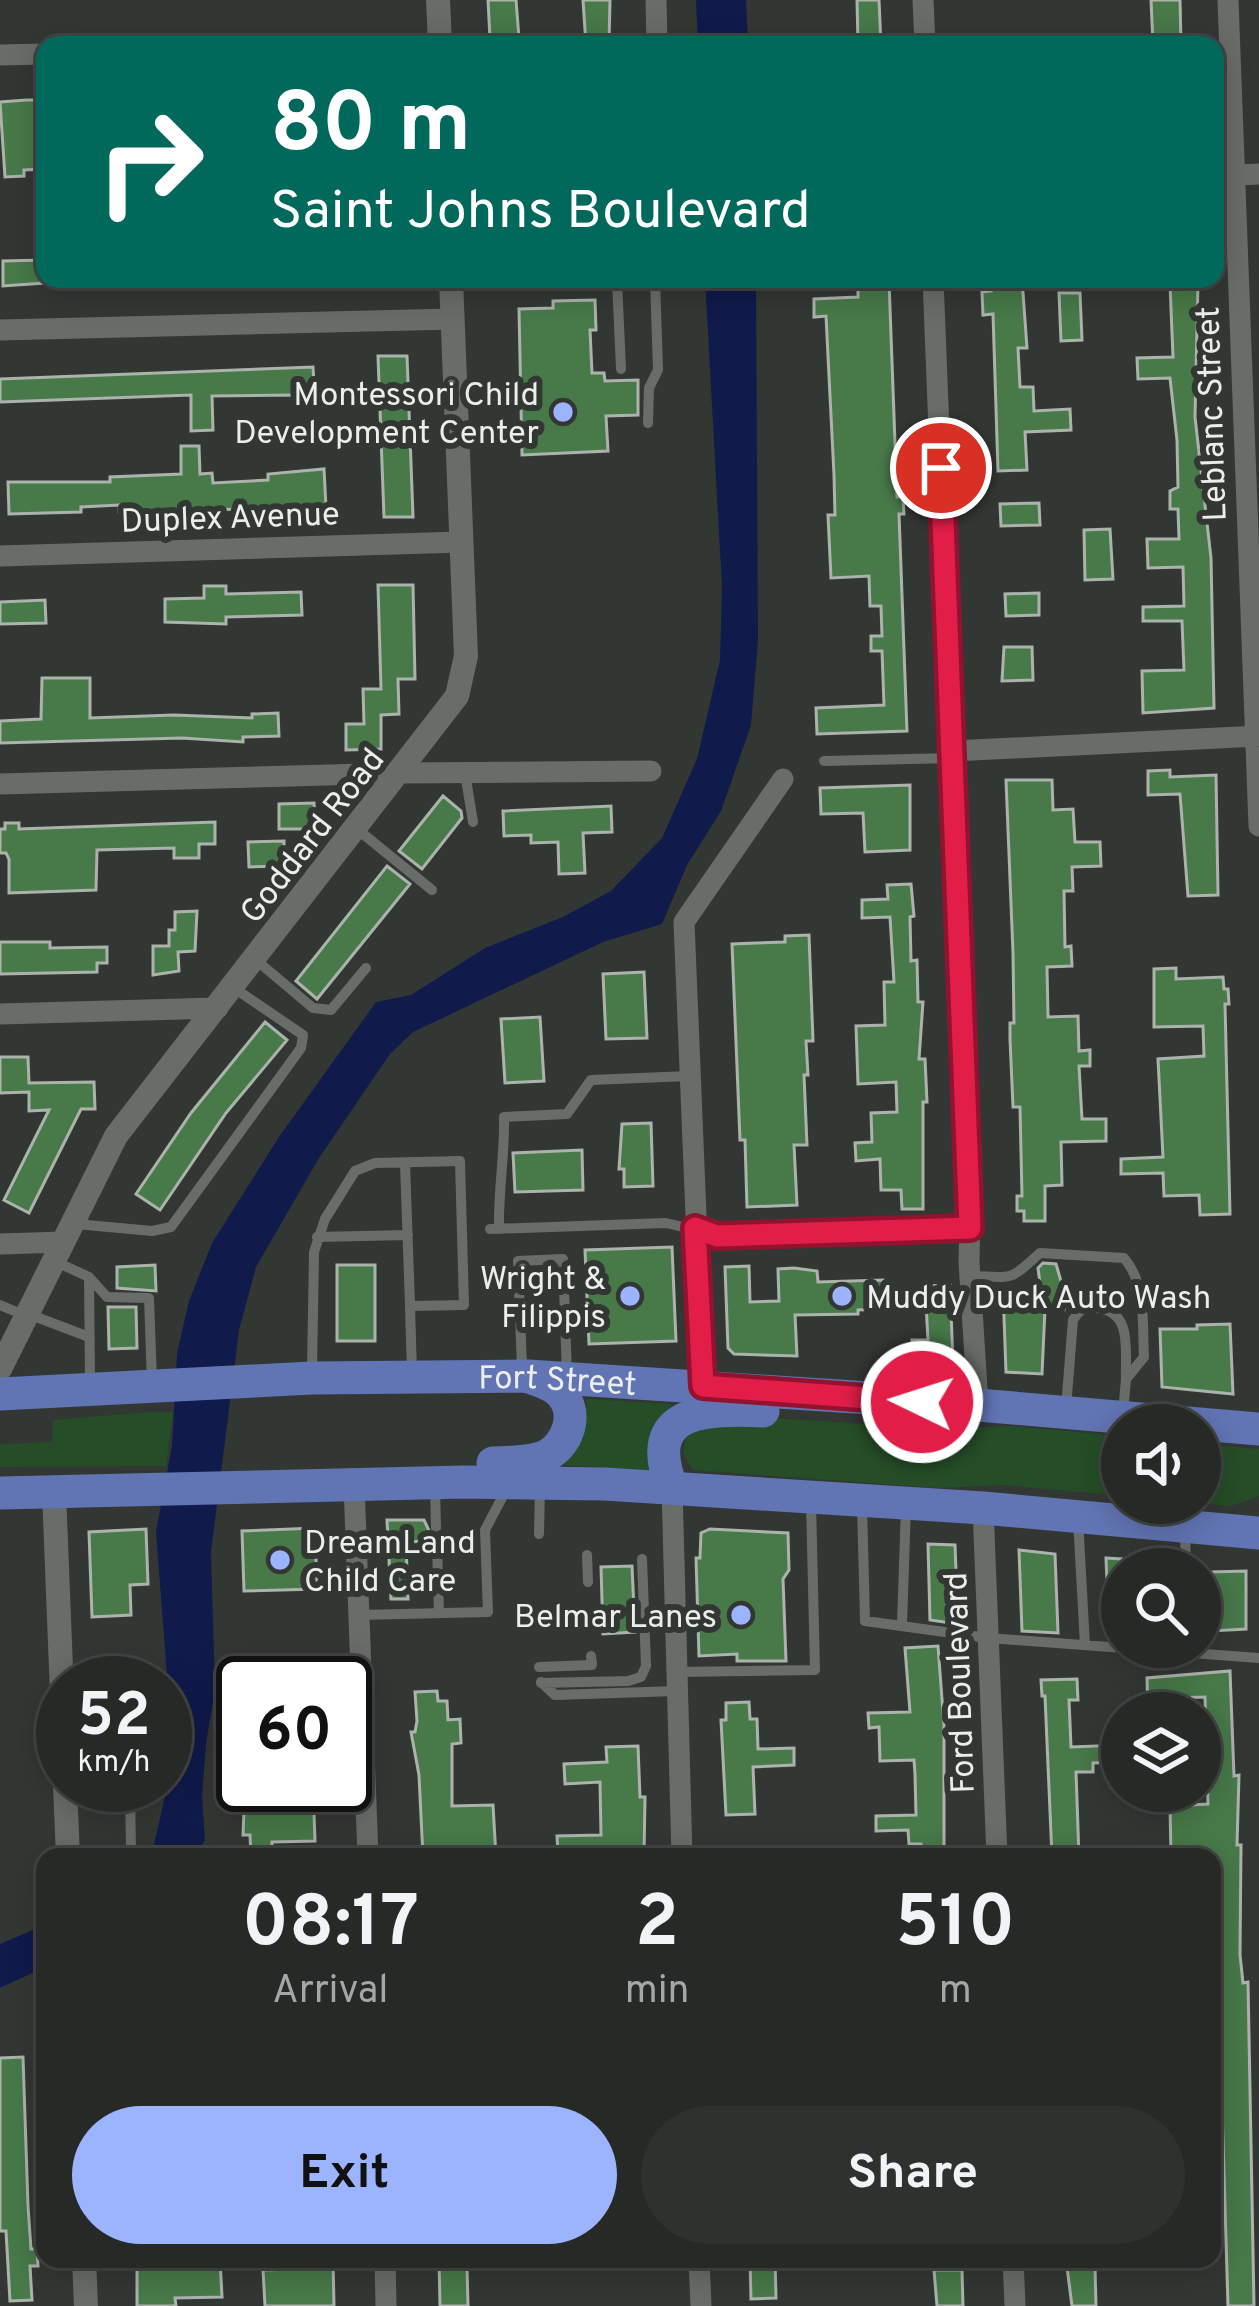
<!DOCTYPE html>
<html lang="en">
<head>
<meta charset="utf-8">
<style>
	body { margin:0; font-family:Overpass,sans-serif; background:#2e312e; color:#f1f3f6; height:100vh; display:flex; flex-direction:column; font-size:45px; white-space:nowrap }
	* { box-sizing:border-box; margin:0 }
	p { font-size:39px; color:#a4a6a7 }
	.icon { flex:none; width:66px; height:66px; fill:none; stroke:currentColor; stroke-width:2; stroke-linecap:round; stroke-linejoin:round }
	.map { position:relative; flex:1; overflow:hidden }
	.drawer { position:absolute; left:36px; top:1848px; width:1185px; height:420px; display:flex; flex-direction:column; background:#262926; border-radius:24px; box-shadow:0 6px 30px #0003,0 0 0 3px #424543 }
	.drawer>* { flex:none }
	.hud { position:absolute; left:36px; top:36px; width:1188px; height:252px; border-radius:24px; box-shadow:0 6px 30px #0003,0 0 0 3px #424543; background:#00695c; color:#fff; overflow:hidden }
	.controls { position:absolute; left:1101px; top:1404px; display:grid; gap:24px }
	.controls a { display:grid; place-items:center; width:120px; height:120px; border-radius:50%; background:#262926; box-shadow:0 6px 30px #0003,0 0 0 3px #424543; font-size:60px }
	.speed { position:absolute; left:36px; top:1656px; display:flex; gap:24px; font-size:60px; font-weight:700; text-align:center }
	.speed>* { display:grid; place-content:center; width:156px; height:156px; border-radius:50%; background:#262926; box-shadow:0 6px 30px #0003,0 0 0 3px #424543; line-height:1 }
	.speed small { font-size:30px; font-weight:400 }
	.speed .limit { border:6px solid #111; border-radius:18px; background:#fff; color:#111 }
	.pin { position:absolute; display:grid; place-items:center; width:102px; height:102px; color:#fff; margin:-51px; border:6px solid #fff; border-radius:50%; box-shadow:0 3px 12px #0007 }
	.me { position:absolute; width:132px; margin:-66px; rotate:274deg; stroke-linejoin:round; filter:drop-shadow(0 0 9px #0008) }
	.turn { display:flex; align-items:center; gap:42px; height:252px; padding:0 36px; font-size:54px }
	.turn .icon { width:156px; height:156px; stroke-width:2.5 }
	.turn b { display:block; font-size:84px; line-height:102px }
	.eta { display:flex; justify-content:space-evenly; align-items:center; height:204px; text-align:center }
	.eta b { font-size:72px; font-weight:700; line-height:84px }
	.action { display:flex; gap:24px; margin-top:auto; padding:24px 36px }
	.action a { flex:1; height:138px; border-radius:72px; background:#9cb4fd; color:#111; font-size:48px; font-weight:700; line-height:138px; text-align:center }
	.action a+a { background:#2e312e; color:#f1f3f6 }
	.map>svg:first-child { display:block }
	.green { fill:#254d27 }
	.water { fill:#101a4b }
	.building { fill:#477949; stroke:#acb2ac; stroke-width:3 }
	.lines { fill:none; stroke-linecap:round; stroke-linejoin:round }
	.service { stroke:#686d68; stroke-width:10 }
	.minor { stroke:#686d68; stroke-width:21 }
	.tertiary { stroke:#686d68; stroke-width:24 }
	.primary { stroke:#6175b4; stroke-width:33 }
	.route-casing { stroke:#92132f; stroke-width:30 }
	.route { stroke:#e11d48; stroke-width:21 }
	.poi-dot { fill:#9cb4fd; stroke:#333733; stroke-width:4.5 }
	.labels { text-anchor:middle; stroke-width:12; stroke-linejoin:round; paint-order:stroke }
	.poi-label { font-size:33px; fill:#ebeeeb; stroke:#333733; text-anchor:end }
	.street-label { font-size:33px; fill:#ebeeeb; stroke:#333733 }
</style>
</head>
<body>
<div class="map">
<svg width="1259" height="2306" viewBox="0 0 1259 2306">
	<rect width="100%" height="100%" fill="#333733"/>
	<path class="green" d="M587,1399L672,1404L655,1430L654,1471L564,1465L583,1439Z
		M150,1412H173L166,1466L0,1467V1444L52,1442L53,1420Z
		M723,1415L946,1429L1009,1426L1122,1436V1496L1004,1485L938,1488L693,1470L683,1454L686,1436Z
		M1200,1444L1259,1449V1496L1231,1506L1195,1503H1200Z"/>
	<path class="water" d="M696,0H746L748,45H698Z
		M705,279H756L758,640L751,725L721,811L687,865L662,924L603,942L413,1032L390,1054L319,1158L256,1267L239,1330L211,1552L215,1691L206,1743L202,1796L205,1840L194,1857H151L168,1784L167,1675L156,1532L172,1446L177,1354L189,1301L212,1243L279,1137L376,1002L411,995L485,948L563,917L611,891L662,838L697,759L720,660L722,586Z
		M45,1925V1967L0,1988V1944Z"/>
	<path class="building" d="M488,0H516L519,38L490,39Z
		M583,0H610L609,45H586Z
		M857,0H879L881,45H858Z
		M1151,0H1180L1181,43L1153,44Z
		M26,100H45V169L24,170V176L5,177L0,102Z
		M45,260V283L3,286V261Z
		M990,279H1022L1027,348H1018L1020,387H1033L1034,411L1070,409L1071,430L1025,432L1027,470L998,471L993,314L983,315L982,292L991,291Z
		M889,281L897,497L903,496L904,514H899L907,731L817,734L816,708L884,705L882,651H871V636H882L881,606H870L869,576L831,578L828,515H835L834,475L826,316L814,317V299L858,297V282Z
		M1198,283L1195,417L1211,558L1214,708L1143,713L1142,671L1184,670L1182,621H1143V607L1184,606L1183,567L1148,568L1147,539H1179L1178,509H1170V491L1178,487L1177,440L1170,378L1138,379L1137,358L1173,357L1170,284Z
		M1059,293H1080L1082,340L1061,341Z
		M595,300L596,330H590L592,373H604L605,381L638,380V415L606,416L608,451L522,455L519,309L553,308V301Z
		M378,356H407L413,517H384Z
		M313,367L315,401L293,402V395L212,396L213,430L191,431V395L0,402V379Z
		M181,446H199L200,474L212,473L213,483L268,480V474L324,469L326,507L119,512V505L81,507V512L9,514L8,482H110V477L181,474Z
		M1039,503L1040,525L1001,526L1000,504Z
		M1110,529L1113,579L1085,580L1084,530Z
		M378,585H413L415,679H398L399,714L381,715V749L346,750V724H364L363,689H381Z
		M204,586H226V594L301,592L302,615L226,617V624L165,622V599L204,598Z
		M1039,593V615L1006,616L1005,594Z
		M45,600L46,623L0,624V602Z
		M1004,647H1032L1033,680L1002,681Z
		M42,678H90V718L174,715L252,718V714L278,713L279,736L243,737V742L182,738L0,743V721L41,719Z
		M1170,770V777L1216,775L1218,895L1188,896L1180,794L1148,795V771Z
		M1006,780H1052L1053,810L1073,809L1075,842H1100L1101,866L1072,867L1073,891H1064L1065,947L1071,946L1072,966L1047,967L1048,1017L1078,1016L1079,1051L1090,1050V1066H1079L1082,1119H1106V1141L1061,1142L1062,1185L1045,1186V1221H1024V1211H1017V1196H1022L1021,1152L1020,1107H1013L1010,1039V1023H1014L1013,953Z
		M910,785V850L865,852L863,813L821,814L820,788Z
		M443,796L461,811L462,818L422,869L399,851Z
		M314,803L315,829H279V804Z
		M611,806L612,832L583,833L585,873L559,874L558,842L531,843V835L504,836L503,811Z
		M215,822V844H199V858H174V848L97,850L96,890L9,893V859L6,853H0V829H5V823H19V829Z
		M284,841V866L249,867L248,842Z
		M387,866L410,884L317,999L296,981Z
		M911,884L914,916L910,917L911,961L917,960L918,1002H923L919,1059H925L927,1102H923V1209H902L901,1190H881L880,1159L856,1161L855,1143L872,1142L871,1113L897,1112L896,1082L858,1084L856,1026L885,1025L884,982H894L890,917L862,918V900L888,899L887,885Z
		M197,911L195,951L178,952L179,971L153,975V946H169V930H175V912Z
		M809,935L813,1041H806L808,1075H804L807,1145H794L797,1205L747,1207L745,1140H740L732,944L785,942V936Z
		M0,942H50V948L107,947V963H97V972L0,974Z
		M1176,968V979L1223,977L1224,989H1228L1229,1004H1225L1230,1214L1200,1215L1199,1195L1164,1196L1163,1173L1121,1174V1159L1163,1157L1158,1059L1204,1056L1203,1026L1154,1027V969Z
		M644,972L647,1038L606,1039L603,974Z
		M540,1017L544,1081L505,1083L501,1019Z
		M265,1022L287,1040L226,1113L160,1210L136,1194L191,1113Z
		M0,1057H28L29,1083L94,1082L95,1109H81L29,1213L4,1200L49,1110L29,1111V1092L0,1093Z
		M651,1123L653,1186L624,1187V1169H619L622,1124Z
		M582,1150L583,1190L515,1192L513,1153Z
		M672,1247L676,1341L589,1344L585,1250Z
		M1043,1263L1056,1264L1067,1302L1064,1310L1045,1309L1042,1374L1006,1372L1003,1290L1041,1291L1038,1268Z
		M155,1265L156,1291L117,1288V1267Z
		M337,1265H375V1341H337Z
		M749,1266L750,1302L779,1301L778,1269L794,1268L817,1271L818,1282L883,1280L884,1309L858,1310V1314L795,1315L797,1356L734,1354L728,1348L725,1267Z
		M950,1285L953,1363L913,1364L912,1340H928L925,1286Z
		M108,1307H136L137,1348L109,1349Z
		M1230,1324L1233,1394L1162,1387L1160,1329H1197V1325Z
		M387,1520H424L432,1537L428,1541L406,1542L408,1599H391Z
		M315,1528L317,1589L244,1591L242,1531Z
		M146,1529L148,1584L130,1585L131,1615L92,1617L89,1532Z
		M710,1529L788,1533L789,1570L783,1579L786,1661H737V1654L699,1656L696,1558H700L701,1533Z
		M928,1544L955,1545L958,1624L930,1620Z
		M1019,1550L1055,1554L1058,1633L1022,1631Z
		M1106,1558L1122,1559V1638L1109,1637Z
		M632,1566L635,1632L603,1634L601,1567Z
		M1246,1571V1629L1211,1631L1210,1572Z
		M938,1646L944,1726V1857H922L921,1844H909L908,1830L876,1831V1816L916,1815L915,1774L914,1760L880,1761L879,1727L869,1728L868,1713L910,1712L905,1648Z
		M1230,1671L1234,1776L1239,1775L1237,1845H1241L1240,1955L1243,1983L1248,1982L1254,2306H1228L1221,2073L1212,2019H1215L1216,1983L1212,1857L1171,1855L1170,1806L1208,1804L1205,1697L1172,1698L1173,1713H1148L1147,1678Z
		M1077,1679L1078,1700H1069L1071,1747L1122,1745V1762L1093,1763V1772H1076L1079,1857H1052L1045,1696H1042L1041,1680Z
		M437,1691L438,1701H447L448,1720L460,1719L461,1743L452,1744V1806L493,1805L496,1857H423L419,1775L411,1732H415L417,1721L415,1692Z
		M749,1702L750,1719H757L758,1749L794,1748V1765L753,1767L755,1814L726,1815L721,1720H726V1703Z
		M638,1746L640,1797H645L644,1857L558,1855L557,1836L601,1835L600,1782L565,1784L564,1764L607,1762L606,1747Z
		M245,1785H313L315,1841L272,1842V1857H251L250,1835H243Z
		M23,2057L28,2206L31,2249H37L38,2266H30L32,2300L10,2301L6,2231H0V2058Z
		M200,2259H220L222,2297L175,2298L176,2306H137V2265L200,2264Z
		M295,2259H333L334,2306H265L263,2270L295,2269Z
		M439,2259H460V2266H467L468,2306H440Z
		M750,2259H775L776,2298L751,2299Z
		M1067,2267H1095L1096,2306H1072Z
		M934,2270H962L963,2306H937Z"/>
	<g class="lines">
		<path class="service" d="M621,369L617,281L655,279
			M648,423L649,388L658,370L655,279
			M824,761L953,758
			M465,773L473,822
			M357,829L432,890
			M256,960L313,1008L331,1010L366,968
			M405,1163L410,1306
			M76,1224L152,1231L171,1227L301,1048L303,1035L234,988
			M490,1229L666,1223L721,1236L970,1228
			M499,1229C498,1191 505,1155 504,1117L567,1114L591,1080L689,1076
			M317,1237L408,1235
			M54,1261L89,1277L107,1297L149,1298L152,1382
			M970,1276C1015,1277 1008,1282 1040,1253L1124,1258C1147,1285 1142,1323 1144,1357L1126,1379L1123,1414
			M89,1277L90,1382
			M0,1305L24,1315
			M31,1315L89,1337
			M522,1369L518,1261L563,1259L567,1375
			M312,1371L314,1252L325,1219L355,1171L375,1163L460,1161L464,1305L410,1306L412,1374
			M1066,1408L1073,1320C1080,1309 1084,1307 1097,1308C1133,1311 1125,1351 1126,1379
			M435,1489L436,1528
			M862,1504L865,1621L988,1638L1259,1658
			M1078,1519L1085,1645
			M1185,1529L1186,1569
			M539,1534L540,1486
			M437,1545L439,1613
			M587,1555L588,1582
			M359,1615L488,1612L485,1530L506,1490
			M902,1624L906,1506
			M539,1667L592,1665L591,1656
			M678,1672L815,1670L811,1502
			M541,1682L555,1695L676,1691
			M541,1683L628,1681L641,1677L646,1666L642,1559
			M71,1850L131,1853L130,1785"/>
		<path class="minor" d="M656,0L657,45
			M923,0L925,45
			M1228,0L1259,826
			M369,45L440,43
			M0,55L45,54
			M1215,176L1259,174
			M933,279L970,1210L969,1262L978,1405
			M0,330L453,319
			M0,556L462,542
			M953,751L1259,736
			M0,784L401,773L651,771
			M0,1014L218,1008
			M0,1244L64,1242
			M703,1386L684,922L783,779
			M354,1485L368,1857
			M672,1488L682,1857
			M983,1508L997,1857
			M385,2259L386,2306
			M699,2259L701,2306
			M1013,2259L1015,2306"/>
		<path class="tertiary" d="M438,0L440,45
			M0,1369L116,1136L457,696L466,656L451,279
			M54,1492L63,1719
			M65,1785L68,1857
			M84,2259L86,2306"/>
		<g class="primary">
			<path id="s1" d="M0,1394L312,1378L528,1376L978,1405L1259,1429"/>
			<path d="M493,1463C509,1462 526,1463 541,1458C569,1448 582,1409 556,1389C548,1383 538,1380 529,1377"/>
			<path d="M672,1488C640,1409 707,1408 763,1411"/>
			<path d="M0,1493L464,1482L605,1484L983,1508L1259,1533"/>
		</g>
	</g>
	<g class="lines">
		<g class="route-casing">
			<path id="route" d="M922,1402L703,1386L695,1228L717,1236L970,1228L941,468"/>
		</g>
		<use href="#route" class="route"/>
	</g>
	<g class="poi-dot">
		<circle cx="563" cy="412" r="12"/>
		<circle cx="630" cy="1296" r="12"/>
		<circle cx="842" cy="1296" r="12"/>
		<circle cx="280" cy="1560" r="12"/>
		<circle cx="741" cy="1615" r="12"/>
	</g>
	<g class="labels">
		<g class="poi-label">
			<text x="539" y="405">Montessori Child<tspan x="539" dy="38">Development Center</tspan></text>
			<text x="606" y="1289">Wright &amp;<tspan x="606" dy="38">Filippis</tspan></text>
			<text x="866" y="1308" text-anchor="start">Muddy Duck Auto Wash</text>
			<text x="304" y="1553" text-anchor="start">DreamLand<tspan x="304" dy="38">Child Care</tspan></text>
			<text x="717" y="1627">Belmar Lanes</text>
		</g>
		<g class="street-label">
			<text transform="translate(1210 414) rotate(-92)" y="12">Leblanc Street</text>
			<text transform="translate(230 516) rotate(-2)" y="12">Duplex Avenue</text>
			<text transform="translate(311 835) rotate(-52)" y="12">Goddard Road</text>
			<text dy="12" stroke="none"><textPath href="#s1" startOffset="558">Fort Street</textPath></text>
			<text transform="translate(958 1683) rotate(-92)" y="12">Ford Boulevard</text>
		</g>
	</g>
</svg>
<div class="controls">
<a><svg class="icon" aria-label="sound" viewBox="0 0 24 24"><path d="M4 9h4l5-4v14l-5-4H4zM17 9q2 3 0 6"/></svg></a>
<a><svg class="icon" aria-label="search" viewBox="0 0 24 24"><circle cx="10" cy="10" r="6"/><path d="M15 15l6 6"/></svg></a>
<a><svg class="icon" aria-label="layers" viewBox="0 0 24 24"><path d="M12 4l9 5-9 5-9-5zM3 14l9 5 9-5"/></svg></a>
</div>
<div class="speed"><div>52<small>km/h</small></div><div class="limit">60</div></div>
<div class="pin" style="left:941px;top:468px;background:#d93025"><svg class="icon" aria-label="arrive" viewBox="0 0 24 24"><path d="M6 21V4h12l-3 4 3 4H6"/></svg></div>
<svg class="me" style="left:922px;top:1402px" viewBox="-20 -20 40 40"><circle r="17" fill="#e11d48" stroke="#fff" stroke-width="3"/><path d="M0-11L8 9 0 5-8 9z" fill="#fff"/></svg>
<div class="hud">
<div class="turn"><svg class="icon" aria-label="right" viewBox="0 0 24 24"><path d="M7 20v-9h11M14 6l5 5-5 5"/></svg><div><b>80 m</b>Saint Johns Boulevard</div></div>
</div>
<section class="drawer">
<div class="eta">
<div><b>08:17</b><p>Arrival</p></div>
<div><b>2</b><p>min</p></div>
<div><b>510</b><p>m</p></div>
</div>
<div class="action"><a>Exit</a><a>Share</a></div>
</section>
</div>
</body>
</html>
